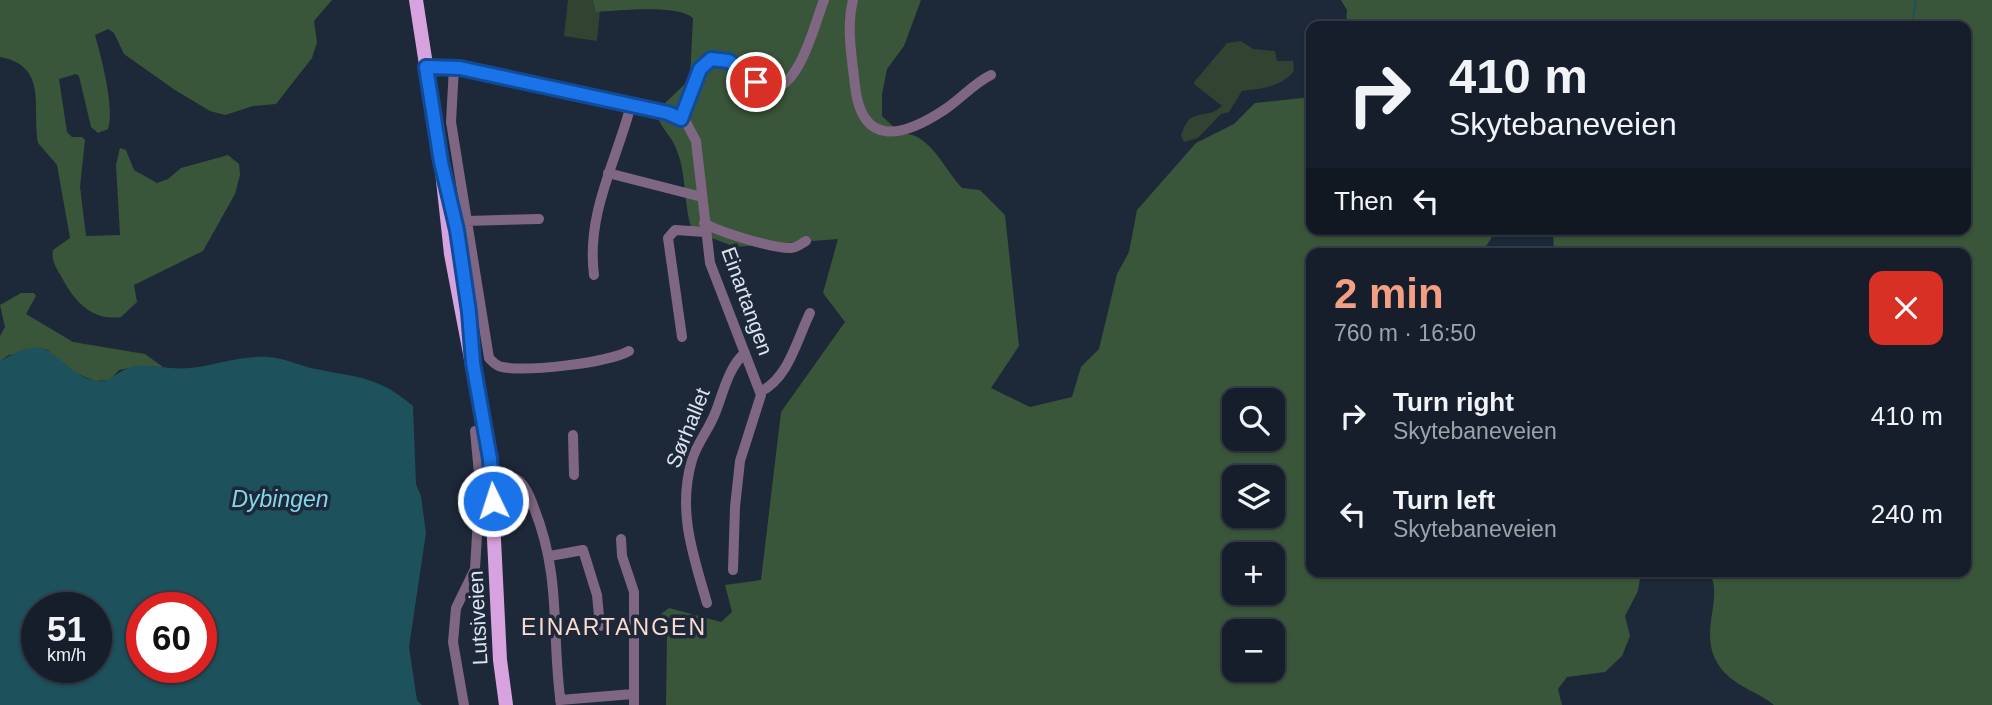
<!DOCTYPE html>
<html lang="en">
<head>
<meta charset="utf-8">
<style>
	body { margin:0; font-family:Arial,sans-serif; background:#232b37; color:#f1f3f6; height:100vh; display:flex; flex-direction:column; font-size:26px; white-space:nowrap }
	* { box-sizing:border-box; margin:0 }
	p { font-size:23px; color:#9ea2a9 }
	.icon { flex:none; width:38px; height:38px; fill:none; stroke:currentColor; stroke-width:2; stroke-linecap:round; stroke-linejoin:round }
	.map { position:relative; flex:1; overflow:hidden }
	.details { position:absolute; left:1306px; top:248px; width:665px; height:329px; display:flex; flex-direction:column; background:#161e2b; border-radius:14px; box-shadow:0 2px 5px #0004,0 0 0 2px #353c47 }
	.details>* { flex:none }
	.hud { position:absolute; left:1306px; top:21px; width:665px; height:214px; border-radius:14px; box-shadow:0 2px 5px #0004,0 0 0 2px #353c47; background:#161e2b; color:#f1f3f6; overflow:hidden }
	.tools { position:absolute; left:1222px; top:388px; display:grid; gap:14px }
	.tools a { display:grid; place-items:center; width:63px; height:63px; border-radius:14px; background:#161e2b; box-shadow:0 2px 5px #0004,0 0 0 2px #353c47; font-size:35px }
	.speed { position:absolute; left:21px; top:592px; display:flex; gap:14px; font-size:35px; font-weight:700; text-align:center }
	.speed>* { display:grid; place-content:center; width:91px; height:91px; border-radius:50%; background:#161e2b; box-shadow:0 2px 5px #0004,0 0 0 2px #353c47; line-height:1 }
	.speed small { font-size:18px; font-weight:400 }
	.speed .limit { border:10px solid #d22; background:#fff; color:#111 }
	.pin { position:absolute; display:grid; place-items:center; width:60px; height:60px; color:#fff; margin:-30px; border:4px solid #fff; border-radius:50%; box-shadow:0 2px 7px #0007 }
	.me { position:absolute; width:77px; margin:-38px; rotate:356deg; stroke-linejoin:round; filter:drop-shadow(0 0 5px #0008) }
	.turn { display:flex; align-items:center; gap:24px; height:147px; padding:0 28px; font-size:32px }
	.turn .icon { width:91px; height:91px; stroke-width:2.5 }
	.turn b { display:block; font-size:49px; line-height:60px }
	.then { display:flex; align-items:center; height:66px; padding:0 28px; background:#0003; gap:14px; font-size:26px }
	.round { display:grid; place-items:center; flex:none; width:74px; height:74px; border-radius:14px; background:#232b37 }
	.head { display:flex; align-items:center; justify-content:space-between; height:119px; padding:0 28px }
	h1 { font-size:42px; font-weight:800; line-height:52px; color:#f39f83 }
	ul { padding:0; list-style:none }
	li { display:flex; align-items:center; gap:21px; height:98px; padding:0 28px }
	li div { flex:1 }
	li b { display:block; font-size:26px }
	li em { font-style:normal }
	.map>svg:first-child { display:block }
	.green { fill:#324332 }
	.forest { fill:#3a563a; fill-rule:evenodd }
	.water { fill:#1d515c; fill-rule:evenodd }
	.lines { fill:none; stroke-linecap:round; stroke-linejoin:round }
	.stream { stroke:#1d515c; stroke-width:2 }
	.minor { stroke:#7f6682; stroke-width:10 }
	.major { stroke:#d7a3de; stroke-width:14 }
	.route-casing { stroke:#114b97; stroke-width:18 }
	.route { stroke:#1a73e8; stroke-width:12 }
	.labels { text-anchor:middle; stroke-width:7; stroke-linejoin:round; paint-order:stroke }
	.street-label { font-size:21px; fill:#dce4f0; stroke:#1d2839 }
	.water-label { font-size:23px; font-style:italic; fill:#82d7ea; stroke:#1d2839 }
	.neighbourhood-label { font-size:23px; letter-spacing:2px; fill:#fbdacf; stroke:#1d2839 }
</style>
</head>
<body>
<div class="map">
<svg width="1992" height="705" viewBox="0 0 1992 705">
	<rect width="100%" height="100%" fill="#1d2839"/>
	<path class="green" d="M568,0H601L597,41L564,36Z
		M1241,41L1253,49L1275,51L1277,61H1293L1294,71C1279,88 1263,88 1242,91L1229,112L1221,114L1198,138L1184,142L1181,136C1190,104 1205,122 1222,106L1194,84L1195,81L1227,43Z"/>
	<path class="forest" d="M0,0H332L314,21L317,42L312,58L276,104L253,106L225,115L210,111L175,90L124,54L114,33L108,29L95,35C101,57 115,107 108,129L98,133L91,127L79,76L76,74L59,79L67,132L72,137H82L85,140L80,187L86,236L120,235L116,165L120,148L126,150L134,170L157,183L168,179L181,168L228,155L239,164L240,175L235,194L203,251L134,285L137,302L121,317C91,321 74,301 61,276C56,268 51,260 53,250L70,238L57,165L38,143C32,105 48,66 0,57Z
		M593,0H921L904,46L887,69L882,94V116L900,133C931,133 943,168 962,188L980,190L1005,215L1019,346L991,388L1030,407L1072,397L1081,367L1099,349L1117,274L1129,252L1137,210L1196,143L1234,124L1255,103L1311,97V229H1492C1494,240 1485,247 1478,254H1311V572H1641L1638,591L1625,616L1630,636L1622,656L1605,672L1567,677L1558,689L1562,705H666L667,636L656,618L669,608L721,622L732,612L725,585L761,580L781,412L845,322L823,293L838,239L735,247L704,235L691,227C683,200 687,172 675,146C671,136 662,129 658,118L661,107L690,79L693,18C677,4 619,11 596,12ZM1234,401H1272V439H1234ZM1234,478H1272V516H1234ZM1234,555H1272V593H1234ZM1234,632H1272V670H1234Z
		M1341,0H1992V705H1774C1758,692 1739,688 1724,672C1693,638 1726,600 1709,572H1965V254H1554L1553,229H1965V26H1346L1347,10Z
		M21,293H34L36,296L26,314L73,342L145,354L163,367L138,366L119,370L110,380L95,381L75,373L46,349L9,355L0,361V336L5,327L0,305Z"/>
	<path class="water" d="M39,347C62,354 73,379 98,381C112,383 119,368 136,366C154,365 172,370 190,368C217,365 242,355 269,357C285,358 300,366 316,369C359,378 378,376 413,406L416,484L421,496L426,533L409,647L417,700L422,705H0V361L21,350ZM37,607H96V667H37ZM201,607V667H142V607Z"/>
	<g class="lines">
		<path class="stream" d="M1912,26L1916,0"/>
		<path class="minor" d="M853,0C846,28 852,57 855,86C862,148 903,137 944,110C961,99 974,83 991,75
			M426,67L460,68L668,113L687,124L696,141L710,263L761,395L740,461L735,507L733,570
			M454,67L451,122L489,358C493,362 496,366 502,367C527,372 607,363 629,351
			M681,119L700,69L711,59C726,56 735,64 745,73C752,79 760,87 768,88C799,93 815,22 824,0
			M608,173L702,197
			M466,221L539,219
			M704,223C719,232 774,249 791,248C796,248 801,244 806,241
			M594,275C586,214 616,162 631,105
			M682,337L668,238L675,230L705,232
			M760,392C789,378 797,339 810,313
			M573,435L574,475
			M492,478C499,478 512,475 518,480C526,486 531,499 534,508C562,578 551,634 561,705
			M621,539L622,556L634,592V705
			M550,556L583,550L597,595L600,626
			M707,603C693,555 677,510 692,460C697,443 710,428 716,411C723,393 729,366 745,353
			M560,700L633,694
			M464,705L453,642L456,608L475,569L480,484L475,431"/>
		<path class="major" d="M416,0L441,162L451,254L490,459L500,660L506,705"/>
	</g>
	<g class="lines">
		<g class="route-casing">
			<path id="route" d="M493,501L490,459L473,363L469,312L457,230L441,162L426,67L460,68L668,113L681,119L700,69L711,59L729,61L756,82"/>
		</g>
		<use href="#route" class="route"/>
	</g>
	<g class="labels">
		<g class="street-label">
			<text transform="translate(747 301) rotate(70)" y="7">Einartangen</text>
			<text transform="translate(688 428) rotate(-68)" y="7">Sørhallet</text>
			<text transform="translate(478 618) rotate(-93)" y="7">Lutsiveien</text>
		</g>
		<g class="water-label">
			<text x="280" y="507">Dybingen</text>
		</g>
		<g class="neighbourhood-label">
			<text x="614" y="635">EINARTANGEN</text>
		</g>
	</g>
</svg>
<div class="tools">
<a><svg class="icon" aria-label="search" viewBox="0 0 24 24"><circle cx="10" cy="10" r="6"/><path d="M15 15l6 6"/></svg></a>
<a><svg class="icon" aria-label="layers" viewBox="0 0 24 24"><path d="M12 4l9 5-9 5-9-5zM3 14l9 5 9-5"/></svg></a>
<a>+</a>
<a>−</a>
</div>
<div class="speed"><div>51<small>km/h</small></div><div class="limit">60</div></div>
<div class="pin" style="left:756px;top:82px;background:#d93025"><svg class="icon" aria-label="arrive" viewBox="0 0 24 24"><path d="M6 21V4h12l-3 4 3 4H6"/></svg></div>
<svg class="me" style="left:493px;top:501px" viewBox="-20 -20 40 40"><circle r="17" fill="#1a73e8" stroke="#fff" stroke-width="3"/><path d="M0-11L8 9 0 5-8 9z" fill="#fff"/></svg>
<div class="hud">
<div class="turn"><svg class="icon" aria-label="right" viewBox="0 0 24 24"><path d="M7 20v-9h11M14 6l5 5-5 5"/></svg><div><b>410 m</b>Skytebaneveien</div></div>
<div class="then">Then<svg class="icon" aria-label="left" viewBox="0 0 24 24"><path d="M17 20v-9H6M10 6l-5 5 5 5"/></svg></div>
</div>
<section class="details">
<div class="head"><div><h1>2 min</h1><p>760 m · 16:50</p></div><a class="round" style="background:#d93025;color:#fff"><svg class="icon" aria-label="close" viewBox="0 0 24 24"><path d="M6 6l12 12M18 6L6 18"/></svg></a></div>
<ul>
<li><svg class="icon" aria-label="right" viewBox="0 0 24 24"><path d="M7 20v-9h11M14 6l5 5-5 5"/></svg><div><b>Turn right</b><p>Skytebaneveien</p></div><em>410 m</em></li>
<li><svg class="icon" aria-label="left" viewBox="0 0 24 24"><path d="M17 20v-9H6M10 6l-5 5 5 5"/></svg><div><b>Turn left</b><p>Skytebaneveien</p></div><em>240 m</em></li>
</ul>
</section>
</div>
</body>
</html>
